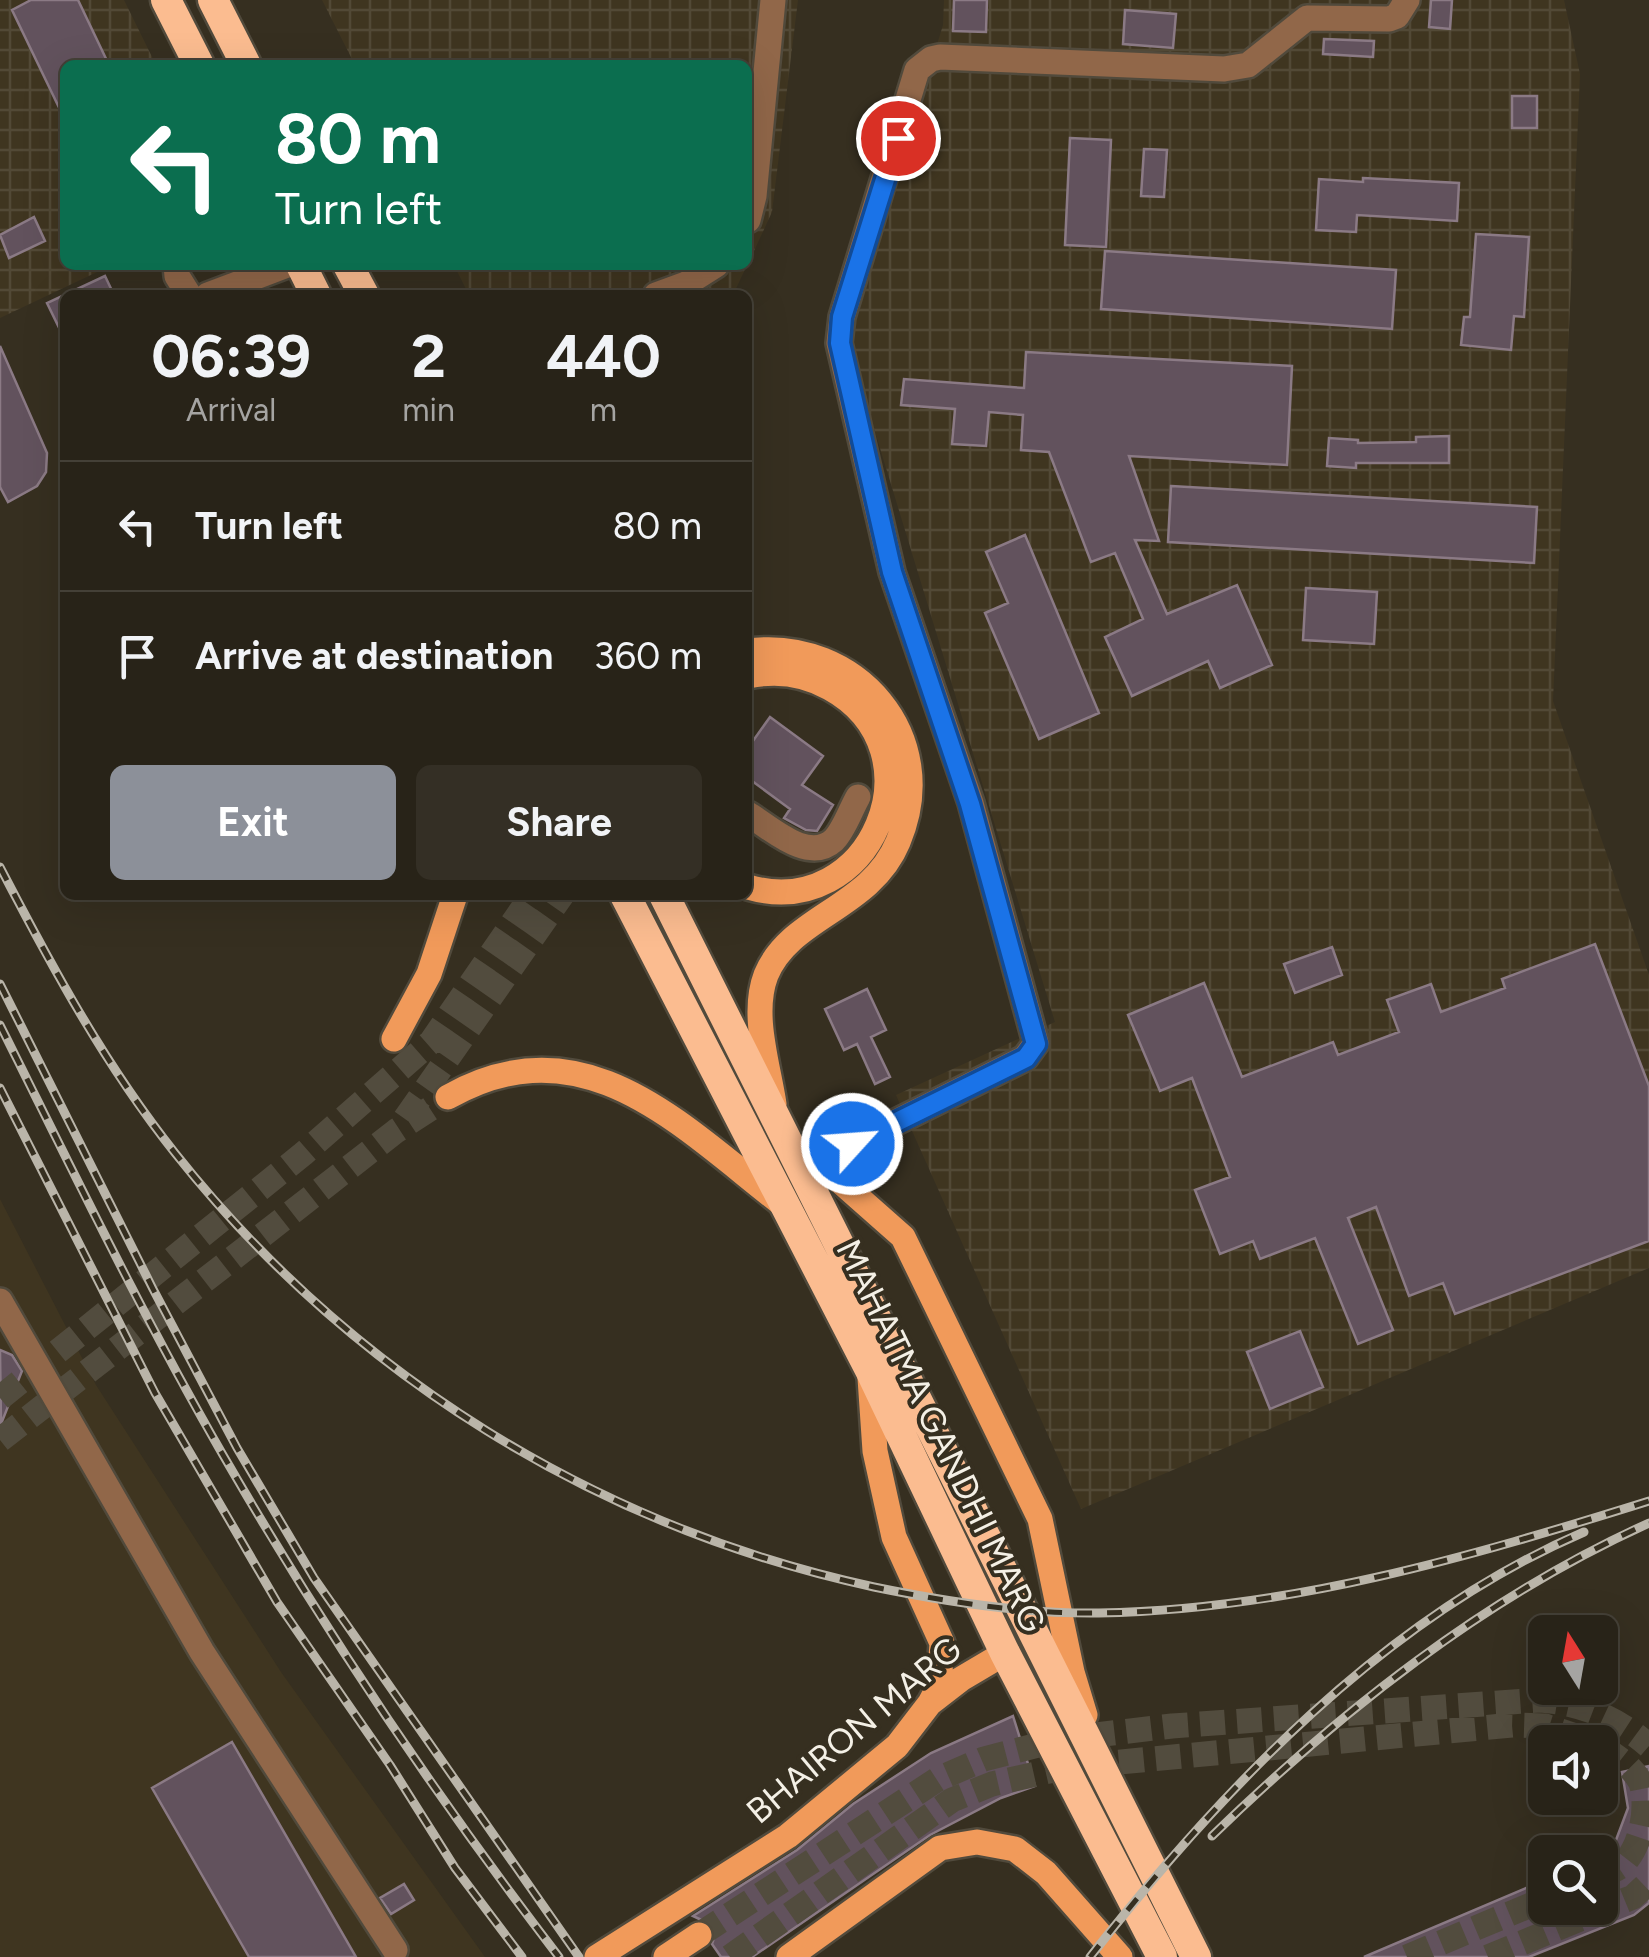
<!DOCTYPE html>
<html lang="en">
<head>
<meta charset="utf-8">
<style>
	body { margin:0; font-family:Figtree,sans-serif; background:#342f25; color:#f1f3f6; height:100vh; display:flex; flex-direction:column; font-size:38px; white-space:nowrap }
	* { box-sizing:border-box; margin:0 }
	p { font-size:32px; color:#a5a4a2 }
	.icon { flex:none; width:55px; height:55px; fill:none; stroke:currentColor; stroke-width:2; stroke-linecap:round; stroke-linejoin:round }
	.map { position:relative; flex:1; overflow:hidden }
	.sheet { position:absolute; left:60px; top:290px; width:692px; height:610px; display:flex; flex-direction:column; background:#282318; border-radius:15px; box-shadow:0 10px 40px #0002,0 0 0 2px #444037 }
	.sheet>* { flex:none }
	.hud { position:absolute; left:60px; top:60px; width:692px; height:210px; border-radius:15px; box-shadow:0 10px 40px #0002,0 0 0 2px #444037; background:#0b6e4f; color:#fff; overflow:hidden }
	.needle { width:65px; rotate:349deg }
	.fabs { position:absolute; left:1528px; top:1615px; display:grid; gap:20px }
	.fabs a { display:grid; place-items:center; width:90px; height:90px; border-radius:15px; background:#282318; box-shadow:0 10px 40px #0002,0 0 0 2px #444037; font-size:50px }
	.pin { position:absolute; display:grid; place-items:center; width:85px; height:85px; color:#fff; margin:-42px; border:5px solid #fff; border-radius:50%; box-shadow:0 2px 10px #0007 }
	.me { position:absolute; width:110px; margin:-55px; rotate:64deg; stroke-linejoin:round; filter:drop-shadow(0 0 8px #0008) }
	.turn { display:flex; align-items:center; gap:35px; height:210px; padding:0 50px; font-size:45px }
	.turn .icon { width:130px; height:130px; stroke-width:2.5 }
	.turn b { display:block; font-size:70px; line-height:85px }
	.eta { display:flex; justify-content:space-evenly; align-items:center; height:170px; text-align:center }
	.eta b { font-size:60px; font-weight:700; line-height:70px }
	.action { display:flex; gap:20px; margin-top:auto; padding:20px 50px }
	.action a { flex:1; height:115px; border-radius:15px; background:#8c9099; color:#fff; font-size:40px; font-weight:700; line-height:115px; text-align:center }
	.action a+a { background:#342f25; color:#f1f3f6 }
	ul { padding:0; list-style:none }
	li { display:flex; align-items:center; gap:30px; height:130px; padding:0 50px; border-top:2px solid #444037 }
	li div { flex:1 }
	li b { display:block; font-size:38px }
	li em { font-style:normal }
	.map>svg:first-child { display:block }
	.built { fill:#3f3520 }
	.industrial { fill:url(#industrial-grid) }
	.building { fill:#62525d; stroke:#8b7a85; stroke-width:2.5 }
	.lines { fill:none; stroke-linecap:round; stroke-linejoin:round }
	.major-tunnel { stroke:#524c3e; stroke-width:25; stroke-dasharray:25 12; stroke-linecap:butt }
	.minor-casing { stroke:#514a3c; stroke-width:30 }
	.major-casing { stroke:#514a3c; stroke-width:30 }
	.highway-casing { stroke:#514a3c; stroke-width:35 }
	.minor { stroke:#916749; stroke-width:25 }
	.major { stroke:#f19a5a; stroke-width:25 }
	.highway { stroke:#fbbc90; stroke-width:30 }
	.rail-casing { stroke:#bab5a9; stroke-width:9 }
	.rail { stroke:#362f20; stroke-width:5; stroke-dasharray:15; stroke-linecap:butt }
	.route-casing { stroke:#114b97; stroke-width:25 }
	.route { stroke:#1a73e8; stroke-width:18 }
	.labels { text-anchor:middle; stroke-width:8; stroke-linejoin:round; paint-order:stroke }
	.street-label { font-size:35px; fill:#f4f0e6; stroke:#362f20 }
</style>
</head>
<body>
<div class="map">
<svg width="1649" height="1957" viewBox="0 0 1649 1957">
	<defs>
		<pattern id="industrial-grid" width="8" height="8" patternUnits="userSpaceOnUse" patternTransform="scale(2.5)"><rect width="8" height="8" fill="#3f3520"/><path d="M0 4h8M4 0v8" fill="none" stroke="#524936"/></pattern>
	</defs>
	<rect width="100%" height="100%" fill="#362f20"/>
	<path class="built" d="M0,1199L96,1385L281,1672L485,1957H0Z"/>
	<path class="industrial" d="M0,0H124L156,65H65V265H112L0,318Z
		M322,0H798L772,212L748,264V65H355Z
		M944,0H1564L1580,74L1553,701L1649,975V1268L1081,1509L896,1095L1055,1022L847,340L943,25Z
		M454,265H747L733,295H469Z"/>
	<path class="building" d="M31,0H78L109,65H65V120L12,10Z
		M954,0H987L986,32L953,31Z
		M1431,0H1452L1450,29L1429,27Z
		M1125,10L1176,14L1173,48L1123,44Z
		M1324,39L1374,41L1373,57L1323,54Z
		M1512,96H1537V128H1512Z
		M1070,138L1111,140L1106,247L1065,245Z
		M1144,149L1167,150L1164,197L1141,196Z
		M1363,178L1459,183L1457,221L1357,215L1356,232L1316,230L1319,179L1363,182Z
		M34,217L45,241L9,258L0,235Z
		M1476,234L1529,237L1524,317L1514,316L1511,350L1461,345L1464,317H1470Z
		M1105,251L1396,270L1392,329L1101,309Z
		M105,276L114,295H65V340L47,303Z
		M0,346L47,453L46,472L37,486L8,502L0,487Z
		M1026,352L1292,366L1287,465L1129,456L1159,541L1135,540L1167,614L1237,585L1272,665L1220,688L1208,661L1132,696L1105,637L1143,619L1115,553L1091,562L1049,452L1021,450L1023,415L989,412L986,446L952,444L955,409L901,405L904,379L1024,388Z
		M1449,436V463H1356V468L1327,466L1329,438L1358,440V443L1416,442V437Z
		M1171,486L1537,507L1534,563L1168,542Z
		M1025,535L1099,713L1039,739L985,613L1008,603L986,552Z
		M1306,588L1377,592L1374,644L1303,640Z
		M770,717L823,756L802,785L833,805L817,831L806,830L784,818L790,809L748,778V748Z
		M1595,944L1649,1086V1241L1455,1314L1443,1283L1409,1296L1376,1207L1348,1218L1393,1330L1358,1344L1315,1238L1260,1259L1253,1241L1220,1254L1195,1190L1230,1177L1192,1078L1160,1091L1128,1015L1204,983L1242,1077L1333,1042L1338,1055L1399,1032L1387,1000L1431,984L1441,1012L1505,988L1502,979Z
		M1332,947L1342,975L1295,993L1284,964Z
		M867,989L886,1030L871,1037L890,1077L875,1084L857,1044L844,1050L825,1009Z
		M1300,1331L1323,1387L1270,1409L1247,1352Z
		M0,1350L12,1355L22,1371L1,1424Z
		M1013,1716L1035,1786L1001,1798L930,1835L752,1957H721L712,1944L715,1935L712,1925L693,1916L797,1850L853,1804L931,1753Z
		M232,1742L356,1957H249L152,1788Z
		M1649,1766V1903L1634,1915L1529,1957H1364L1545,1880V1908H1600V1857L1616,1840L1628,1808L1622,1772Z
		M404,1884L414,1900L391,1914L380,1898Z"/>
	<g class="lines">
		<path class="major-tunnel" d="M405,1119L562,895
			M0,1398L303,1154L431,1042L532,895
			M0,1440L396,1131L448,1097
			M1600,1746C1615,1755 1633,1767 1641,1783C1649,1807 1641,1849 1621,1866C1615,1871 1607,1873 1600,1876
			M699,1935L938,1779L984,1759L1061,1739L1172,1726L1540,1700C1582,1703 1617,1718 1649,1746
			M730,1957L952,1800L992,1784L1067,1767L1512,1725L1545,1726L1594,1742
			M1407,1957L1545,1899
			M1488,1957L1633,1897L1649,1882"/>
		<g class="minor-casing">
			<path id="minor" d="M748,220L754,196L773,0
				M176,265L177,276L189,295
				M208,295L287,265
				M656,295L686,284L716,265
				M748,814C770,827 808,864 834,840C844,830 851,809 858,797
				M817,1161L1025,1058L1036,1043L971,803L892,572L839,343L842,317L917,70L931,59L940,57L1224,69L1248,65L1307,18L1389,19L1397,16L1407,0
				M0,1301L202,1652L395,1950"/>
		</g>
		<g class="major-casing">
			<path id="major" d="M748,651C856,637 943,737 898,842C870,909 790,916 766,975C751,1014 768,1064 774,1104
				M748,676C776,670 805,674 830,688C944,751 871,923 748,887
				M394,1039L429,974L455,895
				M448,1097C585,1019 683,1128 786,1207
				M790,1146L817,1161L903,1237L1040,1519L1072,1672L1085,1715
				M870,1378L875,1451L894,1537L942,1643L939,1686L930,1703
				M597,1957L788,1836L897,1746L930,1703L961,1679L1005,1653
				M666,1957L699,1935
				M789,1957L940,1848L977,1842L1015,1849L1046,1873L1120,1957"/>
		</g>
		<g class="highway-casing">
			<path id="highway" d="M166,0L199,65
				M213,0L246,65
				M301,265L316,295
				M348,265L364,295
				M625,895L870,1370L1005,1653L1162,1957
				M664,895L1196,1957"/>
		</g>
		<use href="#minor" class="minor"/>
		<use href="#major" class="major"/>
		<use href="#highway" class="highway"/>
		<g class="rail-casing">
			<path id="rail" d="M0,867C52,967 105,1065 175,1153C351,1375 597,1527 874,1587C947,1602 1024,1614 1099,1613C1289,1610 1469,1557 1649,1501
				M0,984L153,1289L237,1448L314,1578L579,1957
				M0,1025C72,1169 142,1315 223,1455C323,1628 437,1798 559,1957
				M0,1088L155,1393L277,1602L390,1765L455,1868L522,1957
				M1212,1836C1341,1711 1485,1597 1649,1523
				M1090,1957C1222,1789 1385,1617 1584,1532"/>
		</g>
		<use href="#rail" class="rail"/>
	</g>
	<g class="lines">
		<g class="route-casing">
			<path id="route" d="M852,1144L1026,1058L1036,1044L970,804L892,572L840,343L842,317L898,138"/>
		</g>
		<use href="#route" class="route"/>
	</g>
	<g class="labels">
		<g class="street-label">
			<text transform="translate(941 1436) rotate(64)" y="12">MAHATMA GANDHI MARG</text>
			<text transform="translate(854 1730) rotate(-40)" y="12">BHAIRON MARG</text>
		</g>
	</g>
</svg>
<div class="fabs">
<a><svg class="needle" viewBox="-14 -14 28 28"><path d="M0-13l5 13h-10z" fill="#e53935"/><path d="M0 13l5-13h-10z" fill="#a5a4a2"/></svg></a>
<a><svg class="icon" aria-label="sound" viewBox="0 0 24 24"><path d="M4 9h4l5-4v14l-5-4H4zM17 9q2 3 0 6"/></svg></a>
<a><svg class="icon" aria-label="search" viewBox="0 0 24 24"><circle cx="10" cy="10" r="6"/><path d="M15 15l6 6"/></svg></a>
</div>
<div class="pin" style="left:898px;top:138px;background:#d93025"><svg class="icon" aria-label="arrive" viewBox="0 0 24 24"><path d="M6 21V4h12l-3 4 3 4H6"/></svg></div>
<svg class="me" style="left:852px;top:1144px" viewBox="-20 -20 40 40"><circle r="17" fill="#1a73e8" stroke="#fff" stroke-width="3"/><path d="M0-11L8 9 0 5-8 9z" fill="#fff"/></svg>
<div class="hud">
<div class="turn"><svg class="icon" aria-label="left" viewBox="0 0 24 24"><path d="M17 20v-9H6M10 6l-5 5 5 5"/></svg><div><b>80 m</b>Turn left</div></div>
</div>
<section class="sheet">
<div class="eta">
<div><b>06:39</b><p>Arrival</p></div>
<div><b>2</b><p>min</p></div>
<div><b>440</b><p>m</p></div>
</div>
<ul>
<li><svg class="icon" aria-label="left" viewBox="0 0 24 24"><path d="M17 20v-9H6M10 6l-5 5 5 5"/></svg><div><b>Turn left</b></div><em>80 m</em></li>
<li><svg class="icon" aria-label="arrive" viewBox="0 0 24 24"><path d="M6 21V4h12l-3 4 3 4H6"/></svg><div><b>Arrive at destination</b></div><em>360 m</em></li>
</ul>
<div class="action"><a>Exit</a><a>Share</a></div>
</section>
</div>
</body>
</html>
